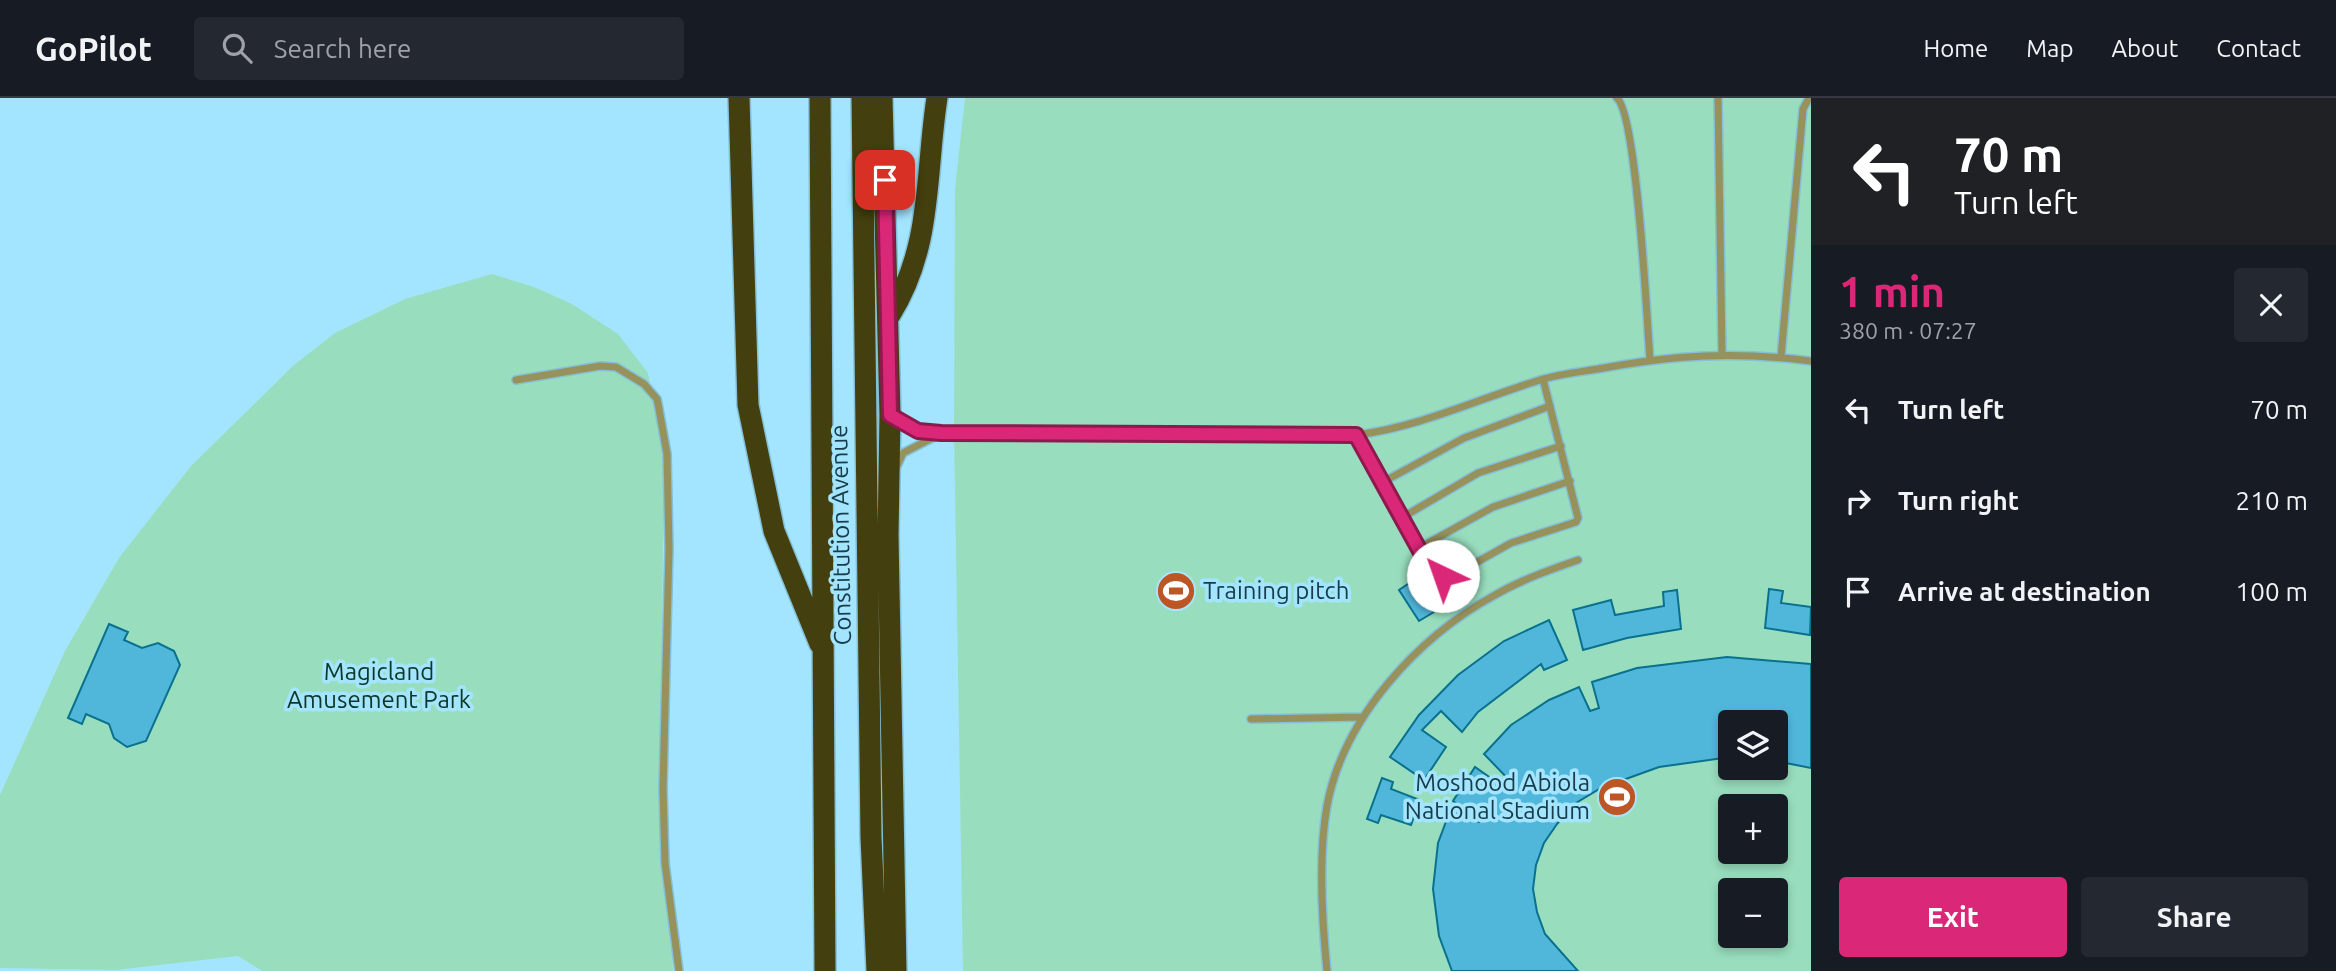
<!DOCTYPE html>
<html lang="en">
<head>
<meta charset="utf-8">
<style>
	body { margin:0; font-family:Ubuntu,sans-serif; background:#242831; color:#f1f3f6; height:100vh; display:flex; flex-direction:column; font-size:26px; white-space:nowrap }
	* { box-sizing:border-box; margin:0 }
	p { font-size:23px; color:#9ea1a6 }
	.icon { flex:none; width:38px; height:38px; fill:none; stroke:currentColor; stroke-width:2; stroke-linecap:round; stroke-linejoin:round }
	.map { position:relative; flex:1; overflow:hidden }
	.details { display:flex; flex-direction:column; background:#171b24; width:525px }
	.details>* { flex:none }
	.guide { background:#202124; color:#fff; overflow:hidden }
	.controls { position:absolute; left:1718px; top:612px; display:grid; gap:14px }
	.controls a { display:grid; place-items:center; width:70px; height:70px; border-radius:7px; background:#171b24; box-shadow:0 4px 10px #0003; font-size:35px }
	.pin { position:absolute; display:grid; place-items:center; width:60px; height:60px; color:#fff; margin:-30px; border-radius:14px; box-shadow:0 4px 10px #0006 }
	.me { position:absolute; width:77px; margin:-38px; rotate:318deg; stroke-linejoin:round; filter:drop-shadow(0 0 5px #0008) }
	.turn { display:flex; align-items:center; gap:24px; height:147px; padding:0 28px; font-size:32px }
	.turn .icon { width:91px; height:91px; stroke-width:2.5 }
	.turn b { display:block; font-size:49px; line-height:60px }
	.round { display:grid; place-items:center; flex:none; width:74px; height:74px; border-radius:7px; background:#242831 }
	.overview { display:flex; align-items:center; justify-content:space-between; height:119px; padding:0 28px }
	h1 { font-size:42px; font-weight:600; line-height:52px; color:#db2777 }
	.primary-button { display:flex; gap:14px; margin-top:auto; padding:14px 28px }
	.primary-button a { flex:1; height:80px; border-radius:7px; background:#db2777; color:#fff; font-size:28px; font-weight:600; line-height:80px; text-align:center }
	.primary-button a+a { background:#242831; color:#f1f3f6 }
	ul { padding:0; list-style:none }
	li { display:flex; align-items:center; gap:21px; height:91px; padding:0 28px }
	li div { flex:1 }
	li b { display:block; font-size:26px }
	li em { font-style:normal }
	header { display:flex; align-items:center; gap:42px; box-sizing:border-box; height:98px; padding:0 35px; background:#171b24; border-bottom:2px solid #363941 }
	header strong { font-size:33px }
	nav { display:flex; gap:38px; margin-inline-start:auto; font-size:24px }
	.search { width:490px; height:63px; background:#242831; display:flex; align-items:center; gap:18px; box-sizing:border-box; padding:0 24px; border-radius:7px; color:#9ea1a6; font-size:26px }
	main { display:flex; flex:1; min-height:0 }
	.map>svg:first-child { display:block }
	.green { fill:#98debe; fill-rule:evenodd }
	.building { fill:#51b7da; stroke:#09718d; stroke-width:2 }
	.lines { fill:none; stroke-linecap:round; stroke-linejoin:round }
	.lane-casing { stroke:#84c0d7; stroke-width:10 }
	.highway-casing { stroke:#84c0d7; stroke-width:24 }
	.lane { stroke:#97925b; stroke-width:7 }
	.highway { stroke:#433f0e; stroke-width:21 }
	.route-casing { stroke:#8e194d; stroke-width:18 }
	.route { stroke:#db2777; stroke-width:12 }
	.labels { text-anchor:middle; stroke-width:7; stroke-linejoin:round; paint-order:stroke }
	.street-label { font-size:24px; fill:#183c49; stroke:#a3e5ff }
	.poi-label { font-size:24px; fill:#183c49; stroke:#a3e5ff; text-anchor:start }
	.park-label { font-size:24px; fill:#0d3727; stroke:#a3e5ff }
</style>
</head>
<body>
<header>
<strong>GoPilot</strong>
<div class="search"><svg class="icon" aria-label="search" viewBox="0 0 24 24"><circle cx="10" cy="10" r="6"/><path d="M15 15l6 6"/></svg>Search here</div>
<nav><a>Home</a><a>Map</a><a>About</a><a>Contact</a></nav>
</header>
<main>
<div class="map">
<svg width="1811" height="873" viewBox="0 0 1811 873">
	<rect width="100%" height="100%" fill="#a3e5ff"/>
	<path class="green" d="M965,0H1811V873H963L954,335L955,91ZM1731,625H1776V670H1731ZM1731,709H1776V754H1731ZM1731,793H1776V838H1731Z
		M492,176L534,189L572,206L618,236L648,275L664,361L662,525L673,873H262L238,858L116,872L0,870V697L65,553L119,460L191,368L294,267L335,235L405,201Z"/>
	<path class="building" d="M1414,482L1434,514L1419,523L1399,492Z
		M1769,491L1783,493L1781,505L1811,509L1810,537L1765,530Z
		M1677,492L1681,531L1627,540L1583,552L1573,512L1611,502L1615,517L1664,508L1663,494Z
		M1549,522L1567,562L1544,572L1541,566L1478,614L1462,634L1441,613L1422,632L1446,649L1424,682L1390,659L1419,617L1458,577L1504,543Z
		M109,526L128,534L124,542L142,550L158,545L174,553L180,567L146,643L127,649L114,640L109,626L86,616L82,626L68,620Z
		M1727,559L1811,566V670L1776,663V625H1731V659L1659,669L1601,690L1576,705L1557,726L1544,745L1536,767L1533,791L1537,814L1545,836L1578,873H1452L1439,838L1433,791L1438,745L1450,713L1479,724L1480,722L1453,703L1475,669L1509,693L1514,687L1484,656L1511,627L1549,602L1579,589L1590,613L1599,610L1592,584L1637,570Z
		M1382,680L1393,684L1391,691L1420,702L1411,727L1381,717L1378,725L1367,721Z"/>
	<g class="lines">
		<g class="lane-casing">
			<path id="lane" d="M1617,0C1637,18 1647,223 1650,262
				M1718,0L1722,255
				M1781,259L1803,11L1809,0
				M516,282L600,268L616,269L644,286L657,301L659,311L667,356L669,451L663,690L665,765L679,873
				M893,318L918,333L941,335L1356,337C1420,329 1478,301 1540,282C1559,276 1579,274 1598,271C1674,257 1734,253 1811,263
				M1356,337L1430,471L1443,478L1454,477L1511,445L1576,424L1578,420L1543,281
				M896,370L903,355L940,336
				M1383,384L1464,340L1550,308
				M1403,419L1478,375L1561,348
				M1419,450L1493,409L1570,383
				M1251,621L1363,619
				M1327,873C1322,823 1318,758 1327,708C1343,620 1418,539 1495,497C1521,482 1549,472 1578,462"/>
		</g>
		<g class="highway-casing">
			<path id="highway" d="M739,0L748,307L774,433L820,546
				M820,0L825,873
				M862,0L871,739L877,873
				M882,0L890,317L888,437L896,873
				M890,217C933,148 925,77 937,0"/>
		</g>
		<use href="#lane" class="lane"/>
		<use href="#highway" class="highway"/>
	</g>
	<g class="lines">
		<g class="route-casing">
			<path id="route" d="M885,82L890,317L918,333L941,335L1356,337L1430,471L1443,478"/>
		</g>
		<use href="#route" class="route"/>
	</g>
	<defs>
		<g id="stadium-disc" transform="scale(2.0125)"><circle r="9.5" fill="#bc5725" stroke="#a3e5ff"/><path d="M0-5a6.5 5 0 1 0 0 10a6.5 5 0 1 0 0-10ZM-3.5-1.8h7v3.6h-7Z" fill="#fff"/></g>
	</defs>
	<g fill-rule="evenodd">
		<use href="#stadium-disc" x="1176" y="493"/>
		<use href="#stadium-disc" x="1617" y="699"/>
	</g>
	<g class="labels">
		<g class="street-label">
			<text transform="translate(841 437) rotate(-91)" y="8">Constitution Avenue</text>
		</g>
		<g class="poi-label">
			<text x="1203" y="501">Training pitch</text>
			<text x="1590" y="693" text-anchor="end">Moshood Abiola<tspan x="1590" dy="28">National Stadium</tspan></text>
		</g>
		<g class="park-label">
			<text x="379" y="582">Magicland<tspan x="379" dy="28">Amusement Park</tspan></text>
		</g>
	</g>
</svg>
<div class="controls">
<a><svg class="icon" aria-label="layers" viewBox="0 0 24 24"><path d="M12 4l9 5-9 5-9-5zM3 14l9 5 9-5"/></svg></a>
<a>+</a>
<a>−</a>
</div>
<div class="pin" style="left:885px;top:82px;background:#d93025"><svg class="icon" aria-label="arrive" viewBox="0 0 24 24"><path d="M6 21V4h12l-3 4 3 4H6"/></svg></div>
<svg class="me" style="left:1443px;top:478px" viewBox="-20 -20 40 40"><circle r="19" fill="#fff"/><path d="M0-13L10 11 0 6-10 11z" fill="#db2777"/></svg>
</div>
<section class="details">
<div class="guide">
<div class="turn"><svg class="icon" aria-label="left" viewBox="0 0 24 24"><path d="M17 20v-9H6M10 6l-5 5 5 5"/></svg><div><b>70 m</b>Turn left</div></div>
</div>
<div class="overview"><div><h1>1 min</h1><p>380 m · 07:27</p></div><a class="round"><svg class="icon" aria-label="close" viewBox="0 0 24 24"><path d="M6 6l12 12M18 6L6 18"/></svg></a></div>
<ul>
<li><svg class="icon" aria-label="left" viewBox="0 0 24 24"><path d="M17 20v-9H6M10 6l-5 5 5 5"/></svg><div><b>Turn left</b></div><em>70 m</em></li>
<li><svg class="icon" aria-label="right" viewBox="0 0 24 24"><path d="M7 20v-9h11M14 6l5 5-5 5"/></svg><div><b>Turn right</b></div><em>210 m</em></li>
<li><svg class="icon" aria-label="arrive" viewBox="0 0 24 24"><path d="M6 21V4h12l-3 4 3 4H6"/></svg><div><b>Arrive at destination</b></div><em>100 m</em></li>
</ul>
<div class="primary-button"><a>Exit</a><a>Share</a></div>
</section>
</main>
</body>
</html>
